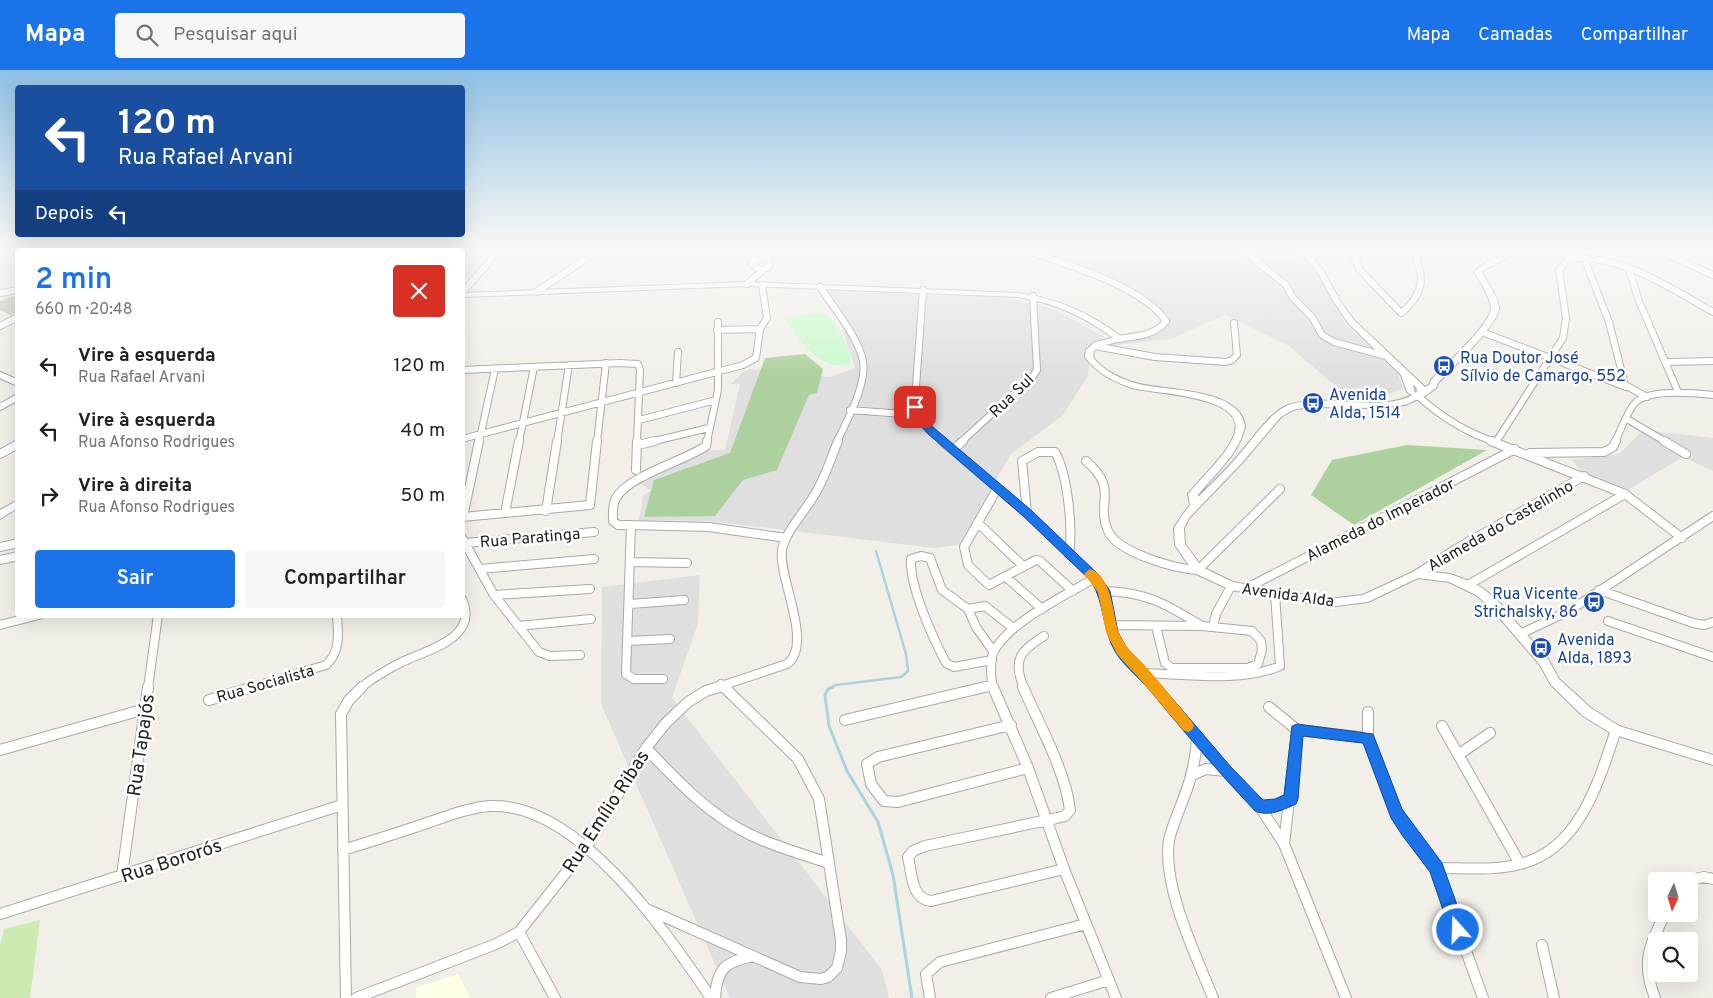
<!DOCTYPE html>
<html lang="pt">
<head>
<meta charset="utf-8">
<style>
	body { margin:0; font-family:Overpass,sans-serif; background:#f6f6f6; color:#202124; height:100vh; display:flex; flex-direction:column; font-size:19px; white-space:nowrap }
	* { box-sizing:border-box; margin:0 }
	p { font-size:16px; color:#757577 }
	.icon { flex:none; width:28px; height:28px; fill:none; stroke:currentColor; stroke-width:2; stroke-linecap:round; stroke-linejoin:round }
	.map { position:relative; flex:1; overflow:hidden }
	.side { position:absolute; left:15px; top:178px; width:450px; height:370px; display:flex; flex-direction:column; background:#fff; border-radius:5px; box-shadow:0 5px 20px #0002 }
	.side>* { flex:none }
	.top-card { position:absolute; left:15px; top:15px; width:450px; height:152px; border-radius:5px; box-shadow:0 5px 20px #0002; background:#1a4fa0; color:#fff; overflow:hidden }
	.needle { width:32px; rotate:184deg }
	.controls { position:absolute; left:1648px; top:802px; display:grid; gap:10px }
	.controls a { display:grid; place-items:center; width:50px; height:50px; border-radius:5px; background:#fff; box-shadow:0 5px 20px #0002; font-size:25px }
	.pin { position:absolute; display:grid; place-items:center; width:42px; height:42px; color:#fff; margin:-21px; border-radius:10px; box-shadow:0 2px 8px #0006 }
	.me { position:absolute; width:55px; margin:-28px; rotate:340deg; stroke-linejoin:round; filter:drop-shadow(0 0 4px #0008) }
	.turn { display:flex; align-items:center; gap:18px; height:105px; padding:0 20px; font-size:22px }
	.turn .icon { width:65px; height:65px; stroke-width:2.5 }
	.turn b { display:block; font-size:35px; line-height:42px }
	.then { display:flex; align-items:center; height:48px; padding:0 20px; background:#0003; gap:10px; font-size:19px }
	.round { display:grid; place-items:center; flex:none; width:52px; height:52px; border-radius:5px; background:#f6f6f6 }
	.overview { display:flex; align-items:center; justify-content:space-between; height:85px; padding:0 20px }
	h1 { font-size:30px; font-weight:600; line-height:38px; color:#1a73e8 }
	.primary-button { display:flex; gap:10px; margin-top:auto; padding:10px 20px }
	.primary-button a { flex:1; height:58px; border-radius:5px; background:#1a73e8; color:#fff; font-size:20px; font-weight:600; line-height:58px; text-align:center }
	.primary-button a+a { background:#f6f6f6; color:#202124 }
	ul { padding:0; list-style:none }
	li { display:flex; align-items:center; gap:15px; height:65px; padding:0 20px }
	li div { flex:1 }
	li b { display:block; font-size:19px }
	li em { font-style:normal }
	header { display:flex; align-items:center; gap:30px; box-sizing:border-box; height:70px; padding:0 25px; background:#1a73e8; color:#fff }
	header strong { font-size:24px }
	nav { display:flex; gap:28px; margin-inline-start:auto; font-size:18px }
	.search { width:350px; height:45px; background:#f6f6f6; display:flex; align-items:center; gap:12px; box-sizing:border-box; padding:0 18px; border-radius:5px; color:#757577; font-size:19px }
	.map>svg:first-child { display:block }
	.residential { fill:#e0dfdf }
	.education { fill:#ffffe5 }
	.grass { fill:#cdebb0 }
	.forest { fill:#add19e }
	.park { fill:#c8facc }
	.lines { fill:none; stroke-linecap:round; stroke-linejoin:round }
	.stream-far1 { stroke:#aad3df; stroke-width:2.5 }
	.stream { stroke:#aad3df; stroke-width:3 }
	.building { fill:#c7bfb8 }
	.minor-far2-casing { stroke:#a9a9a9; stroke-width:8 }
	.minor-far1-casing { stroke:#a9a9a9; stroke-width:10 }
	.minor-casing { stroke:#a9a9a9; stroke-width:12 }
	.tertiary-casing { stroke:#a9a9a9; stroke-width:2 }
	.minor-far2 { stroke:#fff; stroke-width:6 }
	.minor-far1 { stroke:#fff; stroke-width:8 }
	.minor { stroke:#fff; stroke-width:10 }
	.tertiary { fill:#fff; fill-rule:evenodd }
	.route { fill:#1a73e8; stroke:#114b97 }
	.slow { fill:#f59e0b }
	.labels { text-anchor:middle; stroke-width:5; stroke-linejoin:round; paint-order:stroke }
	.transit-label { font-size:16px; fill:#164399; stroke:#fff; text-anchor:start }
	.street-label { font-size:16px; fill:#222; stroke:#fff }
	.near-street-label { font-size:19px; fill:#222; stroke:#fff }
</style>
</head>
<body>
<header>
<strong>Mapa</strong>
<div class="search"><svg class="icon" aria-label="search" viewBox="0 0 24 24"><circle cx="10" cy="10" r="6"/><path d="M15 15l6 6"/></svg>Pesquisar aqui</div>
<nav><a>Mapa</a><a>Camadas</a><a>Compartilhar</a></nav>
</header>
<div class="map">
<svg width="1713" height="928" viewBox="0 0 1713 928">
	<rect width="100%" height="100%" fill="#f2efe9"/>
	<path class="residential" d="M1023,177H1294L1310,192L1345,253L1398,304L1403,318L1389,324L1353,331L1289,276L1225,245L1171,269L1091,278L1161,262L1169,254L1168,246L1153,232L1107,205Z
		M816,220L1005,228L1030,232L1053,239L1105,267L1086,279L1085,286L1089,293L1088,306L1063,345L1011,384L959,475L934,478L710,451L639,450L643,426L651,420L639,413L708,380H725L740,314H731L743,302L749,299L830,307L855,298L842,257Z
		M1643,360L1713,368V401L1683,387L1628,420L1599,413L1584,404L1572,390L1619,384Z
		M700,505L698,553L672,628L882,900L889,928H730L601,634L602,517Z"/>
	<path class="education" d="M458,904L471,928H416V918Z"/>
	<path class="grass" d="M40,850L30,928H0V876L4,859Z"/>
	<path class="forest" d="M805,284L823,299L817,323L809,325L777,400L743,410L715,446L644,447L654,410L730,383L765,288Z
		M1407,375L1487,380L1354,455L1311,425L1332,390Z"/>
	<path class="park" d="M818,242L827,244L832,248L851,283L850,294C845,294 838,296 834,295C812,290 796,265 784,249Z"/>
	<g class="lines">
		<path class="stream-far1" d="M830,618L836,615L901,607L908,601L906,584L876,481"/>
		<path class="stream" d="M833,617L828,619L825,625L829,656L847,701L878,752L893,805L912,928"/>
	</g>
	<path class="building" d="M13,226L18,228V242L11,245L0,240V231Z"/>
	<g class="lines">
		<g class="minor-far2-casing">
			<path id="minor-far2" d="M1016,177C1059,192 1140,214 1166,251C1155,266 1135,266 1119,269
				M1239,177L1286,215L1293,228L1312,247L1322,265L1334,272L1386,286
				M1351,177L1359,199L1401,243C1426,223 1425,204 1411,177
				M1651,177L1713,205
				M295,180L297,177
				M599,182L626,177
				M762,188L769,190L770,195L762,201L751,193L754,189Z
				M1584,188L1609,252L1625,315L1647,327
				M1629,199L1639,231L1678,322
				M747,214L762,201
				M820,217C834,238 858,267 863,291C867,315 847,350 837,372
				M923,220L915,330C918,352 927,358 943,372
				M536,222L604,177
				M0,223L18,220
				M462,223L502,177
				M0,256L18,247
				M717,260L760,259
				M1482,262L1626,317
				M1095,276L1155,287L1226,292L1232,290L1237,285L1234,253
				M1666,292L1713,291
				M462,300L620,293L638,294L640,300L637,372
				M0,305L18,313
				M676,313L678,282
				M1418,326C1441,347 1465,362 1495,372
				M0,337L18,327
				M850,340L917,345
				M1627,349L1666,372
				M639,350L716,330
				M462,369L743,295L756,288L760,259L767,248L762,215
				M479,372L495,299
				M519,372L534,297
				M557,372L569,295
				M597,372L606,293
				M650,372L709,358
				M707,372L718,320V252
				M961,372L1033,306L1037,300L1033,226
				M1496,372L1563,268L1566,248L1559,200L1569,189C1620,183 1670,218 1713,242
				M1615,372C1621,360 1626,344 1634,334C1647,318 1695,323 1713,325"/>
		</g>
		<g class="minor-far1-casing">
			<path id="minor-far1" d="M942,371L1027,443L1095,508C1108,529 1105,543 1113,563C1121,585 1141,600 1156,618
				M1491,371L1625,424L1682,468
				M1664,371L1686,384
				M638,375L655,371
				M953,380L963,371
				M1530,383L1604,382L1613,377L1616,371
				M0,384L18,374
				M1086,391C1120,420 1095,432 1108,461C1118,483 1176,499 1198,500L1280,419
				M636,400L637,371
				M997,419L964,477L968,495L989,515L1036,490L1040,491L1073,521
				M546,441L557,371
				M505,443L519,371
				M1027,443L1022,391L1038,382H1055C1068,405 1073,459 1069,485
				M462,447L590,435L597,371
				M463,447L479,371
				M979,454L1023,496
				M631,455L709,457L786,468
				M462,468L494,525L539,582L550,586L580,585
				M465,473L594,462
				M0,477L18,473
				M0,490L18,486
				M631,492L687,493
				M480,499L594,489
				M1417,504L1456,479L1584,406
				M1006,507L1042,539
				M1468,515L1625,424
				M1245,519L1515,379
				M1599,520L1693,553L1704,555L1713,552
				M1103,521C1147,522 1166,534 1202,556
				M494,525L590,519
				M630,534L684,530
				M968,539L985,536L1013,558
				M1608,551L1713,587
				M0,555L39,545
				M1111,555L1202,556L1252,561L1261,571L1262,580L1258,594L1248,598H1172L1165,593L1156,556
				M518,556L591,549
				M1213,557L1216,544L1231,516
				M1520,564L1569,541L1713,446
				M628,571L670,569
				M992,590L954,597L946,593C933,568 909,516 911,489L921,486L930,488L942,520L968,539L976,557L993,581
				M1143,603C1184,604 1242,613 1280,596L1275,524
				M663,609H634L626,604L631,455H618L613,451C613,444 612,434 616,428C628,406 684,391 706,376L707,371
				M721,614L725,618
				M148,618L158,545
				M249,618L326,595C341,581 338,564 337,545
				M360,618C373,608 386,600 400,593C426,580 480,569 462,529
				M715,618L787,594C814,574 778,508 782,480C785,462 806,440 815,424C825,408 831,388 838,371
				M980,618L992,615
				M993,618C991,610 990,591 993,583C1007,553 1066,525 1095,508
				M1024,618C1012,590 1020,581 1044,566"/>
		</g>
		<g class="minor-casing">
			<path id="minor" d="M993,617L1028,698L1064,799L1116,928
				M1023,617C1038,652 1066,702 1070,740L1065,746L1057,748L925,776L913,781L908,787C912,803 911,829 931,831L1064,799
				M1155,617L1226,701L1260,737L1284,774L1346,928
				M209,630L254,617
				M1269,637L1297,660L1368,668
				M1368,642V668L1397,743L1407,760L1436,798L1483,928
				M845,650L985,617
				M1011,655L878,687L867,694L871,714L884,731L898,732L1028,698
				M1442,656L1520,794
				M1197,667C1196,689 1191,710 1183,730C1178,743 1172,757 1169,770C1162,817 1196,885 1213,928
				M646,678C669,702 692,727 719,746C751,770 790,780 828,793
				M0,680L145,639
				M1458,685L1490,663
				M1192,705L1206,699L1226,701
				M1260,737L1276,736L1291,729
				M1284,774L1297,660
				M343,780C372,771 401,762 430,752C450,745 471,737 492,736C580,734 667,864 711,928
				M1436,798C1464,798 1493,801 1520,794C1580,780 1599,710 1616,660
				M122,805L148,617
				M1685,811L1704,807L1713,809
				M649,840L800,907L821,909L828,907L837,898L841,881V870L819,729L798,689L724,617
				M0,844L342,735
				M519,862L555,928
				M1542,875L1554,928
				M346,928L341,644L349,630L362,617
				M356,928L496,874L519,862L587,776L646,678L666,653L688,632L706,621L719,617
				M715,928C717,898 725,892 753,886
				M930,928L926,904L940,892L1086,854
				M1051,928L1109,910
				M1655,928C1641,893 1649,876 1665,844"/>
		</g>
		<g class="tertiary-casing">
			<path id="tertiary" d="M187,177H198L203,180H192Z
				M401,177H409L407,180H398Z
				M1297,177H1304L1323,200L1341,232L1354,250L1425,317L1429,315L1431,310C1443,297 1491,254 1491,238C1490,226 1480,212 1474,202C1485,190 1515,177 1530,177L1488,198L1482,202C1487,213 1498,226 1499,238C1499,254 1451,300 1438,313L1436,318L1425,326L1405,335L1374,338L1309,337L1293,340L1281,347L1241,394L1189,448L1184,458L1185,474L1202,497L1233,512L1328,529L1363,525L1417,500L1450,504L1472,512L1484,519L1498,531L1548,589L1559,609L1591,638L1619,656L1713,685V695L1612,664L1583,646L1551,615L1540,595L1490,537L1476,525L1449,512L1418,508L1368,532L1328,537L1231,520L1194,503L1175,475L1174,458L1183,444L1190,435L1188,424L1190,422C1204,404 1226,386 1234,365C1250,325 1153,324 1132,318C1114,312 1096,303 1085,287L1086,280L1095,272L1113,268C1084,246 1054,233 1018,227L747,216L462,227V223L747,212L1018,223C1057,228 1090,243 1122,267V271L1101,276L1094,281L1093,287C1103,301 1123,310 1139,314C1167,321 1240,318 1245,356C1240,383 1215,404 1198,425V427C1211,414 1224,402 1236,388C1250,373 1267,345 1286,336C1323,321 1377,344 1412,325L1407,322L1401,305L1348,253L1334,232L1316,200ZM1413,315L1416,317L1417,321L1415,323Z
				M18,430V438L0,449V440Z"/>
		</g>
		<use href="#minor-far2" class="minor-far2"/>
		<use href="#minor-far1" class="minor-far1"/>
		<use href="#minor" class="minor"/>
		<use href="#tertiary" class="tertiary"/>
	</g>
	<linearGradient id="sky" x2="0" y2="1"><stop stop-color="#8fc0e4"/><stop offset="0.58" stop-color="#f9f8f5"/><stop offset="1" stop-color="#f9f8f5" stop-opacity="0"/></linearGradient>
	<rect width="1713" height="307" fill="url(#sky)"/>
	<path class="route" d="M912,334H919L922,344L934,358L1031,440L1099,505L1110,521L1118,562L1126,577L1147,599L1231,697L1263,730L1275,729L1284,725L1292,656L1297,654L1373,664L1402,739L1442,793L1466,860L1463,866L1458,868L1452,866L1430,802L1402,765L1391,748L1363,673L1303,666L1298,729L1296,734C1283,740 1269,747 1255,741C1219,703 1185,663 1152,623C1141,609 1125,597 1116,583C1102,560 1105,533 1091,511L1023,446L927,363L912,345Z"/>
	<path class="slow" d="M1090,499C1113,507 1112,545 1119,563C1125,578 1137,587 1148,599C1163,616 1177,634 1192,652L1194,656L1192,660L1188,662L1183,660L1138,607L1117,584L1106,562L1098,522L1084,504Z"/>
	<defs>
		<g id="bus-disc" transform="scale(1.125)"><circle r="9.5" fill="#1a4fb4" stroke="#fff"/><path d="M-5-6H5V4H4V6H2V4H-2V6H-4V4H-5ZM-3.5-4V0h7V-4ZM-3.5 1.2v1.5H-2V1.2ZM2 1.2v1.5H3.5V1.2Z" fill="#fff"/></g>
	</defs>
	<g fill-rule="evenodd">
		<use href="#bus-disc" x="1444" y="296"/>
		<use href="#bus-disc" x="1313" y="333"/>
		<use href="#bus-disc" x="1594" y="532"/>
		<use href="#bus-disc" x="1541" y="578"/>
	</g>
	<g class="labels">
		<g class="transit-label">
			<text x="1460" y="293">Rua Doutor José<tspan x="1460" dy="18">Sílvio de Camargo, 552</tspan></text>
			<text x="1329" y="330">Avenida<tspan x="1329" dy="18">Alda, 1514</tspan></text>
			<text x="1578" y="529" text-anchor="end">Rua Vicente<tspan x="1578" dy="18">Strichalsky, 86</tspan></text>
			<text x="1557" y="575">Avenida<tspan x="1557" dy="18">Alda, 1893</tspan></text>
		</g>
		<g class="street-label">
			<text transform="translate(1011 325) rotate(-44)" y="6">Rua Sul</text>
			<text transform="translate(1380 449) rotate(-27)" y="6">Alameda do Imperador</text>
			<text transform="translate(1500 455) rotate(-30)" y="6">Alameda do Castelinho</text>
			<text transform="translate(530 467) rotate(-5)" y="6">Rua Paratinga</text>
			<text transform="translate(1288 524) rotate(8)" y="6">Avenida Alda</text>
			<text transform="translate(265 613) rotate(-16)" y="6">Rua Socialista</text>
		</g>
		<g class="near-street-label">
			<text transform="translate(140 675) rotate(-82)" y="7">Rua Tapajós</text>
			<text transform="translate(605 741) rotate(-57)" y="7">Rua Emílio Ribas</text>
			<text transform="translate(171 790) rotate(-18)" y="7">Rua Bororós</text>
		</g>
	</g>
</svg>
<div class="controls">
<a><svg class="needle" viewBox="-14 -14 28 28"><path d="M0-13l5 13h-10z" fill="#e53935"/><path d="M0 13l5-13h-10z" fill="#757577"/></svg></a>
<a><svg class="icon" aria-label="search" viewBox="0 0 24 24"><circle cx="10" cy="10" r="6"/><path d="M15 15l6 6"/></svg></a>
</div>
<div class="pin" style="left:915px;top:337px;background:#d93025"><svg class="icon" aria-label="arrive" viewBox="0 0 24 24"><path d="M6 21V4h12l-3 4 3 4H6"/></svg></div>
<svg class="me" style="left:1458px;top:860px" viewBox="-20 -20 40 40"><circle r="17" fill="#1a73e8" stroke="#fff" stroke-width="3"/><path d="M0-11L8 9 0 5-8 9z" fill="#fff"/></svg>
<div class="top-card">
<div class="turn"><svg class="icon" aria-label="left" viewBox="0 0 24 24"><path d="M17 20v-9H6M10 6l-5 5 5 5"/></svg><div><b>120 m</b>Rua Rafael Arvani</div></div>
<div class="then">Depois<svg class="icon" aria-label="left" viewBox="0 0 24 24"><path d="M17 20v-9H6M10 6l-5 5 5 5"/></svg></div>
</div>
<section class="side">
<div class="overview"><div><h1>2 min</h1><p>660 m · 20:48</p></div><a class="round" style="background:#d93025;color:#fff"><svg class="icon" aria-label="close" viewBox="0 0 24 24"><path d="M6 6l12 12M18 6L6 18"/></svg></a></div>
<ul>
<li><svg class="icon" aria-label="left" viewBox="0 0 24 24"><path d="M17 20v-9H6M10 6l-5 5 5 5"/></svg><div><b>Vire à esquerda</b><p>Rua Rafael Arvani</p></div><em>120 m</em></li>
<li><svg class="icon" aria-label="left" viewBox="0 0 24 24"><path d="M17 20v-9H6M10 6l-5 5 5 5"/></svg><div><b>Vire à esquerda</b><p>Rua Afonso Rodrigues</p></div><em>40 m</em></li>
<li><svg class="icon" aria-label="right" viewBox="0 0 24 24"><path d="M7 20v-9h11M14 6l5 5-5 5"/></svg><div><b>Vire à direita</b><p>Rua Afonso Rodrigues</p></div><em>50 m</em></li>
</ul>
<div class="primary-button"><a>Sair</a><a>Compartilhar</a></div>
</section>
</div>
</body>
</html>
